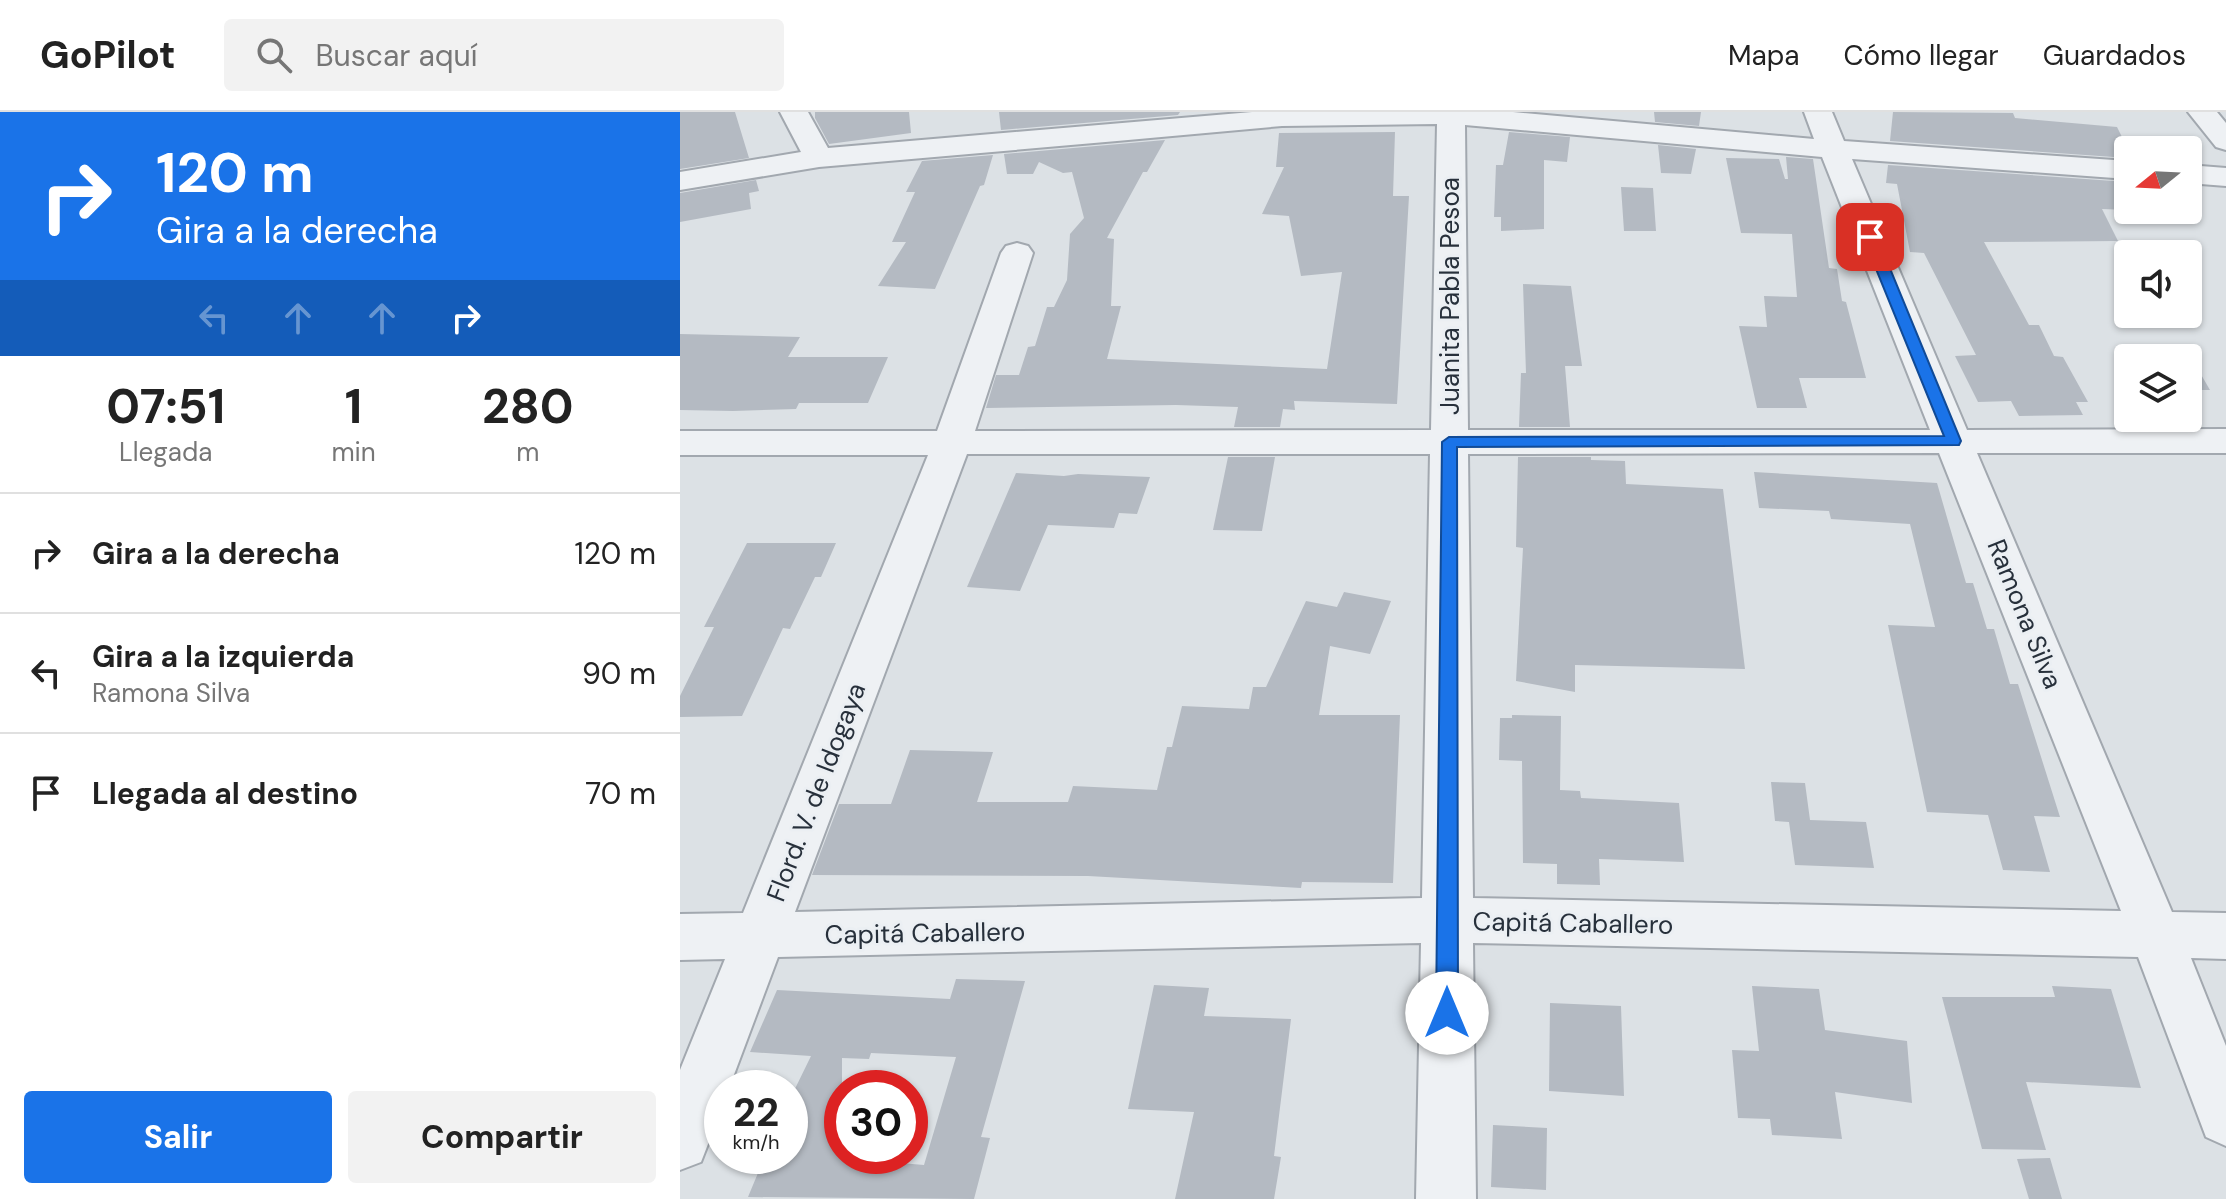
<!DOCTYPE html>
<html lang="es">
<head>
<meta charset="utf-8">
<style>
	body { margin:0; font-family:"DM Sans",sans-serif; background:#f2f2f2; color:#222; height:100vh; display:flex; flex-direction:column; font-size:30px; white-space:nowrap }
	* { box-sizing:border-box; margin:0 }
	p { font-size:26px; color:#767676 }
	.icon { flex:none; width:44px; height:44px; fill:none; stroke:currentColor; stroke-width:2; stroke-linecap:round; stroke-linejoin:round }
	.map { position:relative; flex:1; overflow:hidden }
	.details { display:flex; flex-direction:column; background:#fff; width:680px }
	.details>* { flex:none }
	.top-card { background:#1a73e8; color:#fff; overflow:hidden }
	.needle { width:52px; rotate:252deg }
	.tools { position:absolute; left:1434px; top:24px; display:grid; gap:16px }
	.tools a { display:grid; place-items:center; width:88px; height:88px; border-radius:8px; background:#fff; box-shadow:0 2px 6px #0004; font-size:40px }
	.speed { position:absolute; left:24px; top:958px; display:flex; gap:16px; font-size:40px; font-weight:700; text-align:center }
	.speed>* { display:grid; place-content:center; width:104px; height:104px; border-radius:50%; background:#fff; box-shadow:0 2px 6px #0004; line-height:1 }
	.speed small { font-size:20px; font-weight:400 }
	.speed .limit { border:12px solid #d22; background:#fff; color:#111 }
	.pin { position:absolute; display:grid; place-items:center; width:68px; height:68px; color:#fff; margin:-34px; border-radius:16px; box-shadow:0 4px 12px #0006 }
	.me { position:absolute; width:88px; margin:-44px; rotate:0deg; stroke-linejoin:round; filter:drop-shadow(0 0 6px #0008) }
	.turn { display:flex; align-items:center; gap:28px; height:168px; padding:0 24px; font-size:36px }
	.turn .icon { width:104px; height:104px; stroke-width:2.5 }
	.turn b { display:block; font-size:56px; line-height:68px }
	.lanes { display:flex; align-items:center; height:76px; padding:0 24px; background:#0003; justify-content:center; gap:40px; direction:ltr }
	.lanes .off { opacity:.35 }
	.eta { display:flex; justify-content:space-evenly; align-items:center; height:136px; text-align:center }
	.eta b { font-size:48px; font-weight:700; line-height:56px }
	.cta { display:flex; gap:16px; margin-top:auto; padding:16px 24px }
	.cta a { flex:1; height:92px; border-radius:8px; background:#1a73e8; color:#fff; font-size:32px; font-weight:700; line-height:92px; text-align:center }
	.cta a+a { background:#f2f2f2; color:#222 }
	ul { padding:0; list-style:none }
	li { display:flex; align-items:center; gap:24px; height:120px; padding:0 24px; border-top:2px solid #e0e0e0 }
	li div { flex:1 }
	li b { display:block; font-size:30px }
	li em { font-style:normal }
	header { display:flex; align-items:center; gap:48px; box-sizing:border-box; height:112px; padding:0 40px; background:#fff; border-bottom:2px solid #e0e0e0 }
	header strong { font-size:38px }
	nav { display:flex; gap:44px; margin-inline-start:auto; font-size:28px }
	.search { width:560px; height:72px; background:#f2f2f2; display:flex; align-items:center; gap:20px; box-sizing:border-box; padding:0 28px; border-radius:8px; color:#767676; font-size:30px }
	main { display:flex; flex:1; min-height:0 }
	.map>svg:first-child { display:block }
	.building { fill:#b4bac2; fill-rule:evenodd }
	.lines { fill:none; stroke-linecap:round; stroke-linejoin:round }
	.minor-casing { stroke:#a2a8af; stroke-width:4 }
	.minor { fill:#eef1f4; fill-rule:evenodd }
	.route { fill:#1a73e8; stroke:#114b97; stroke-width:2 }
	.labels { text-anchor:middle; stroke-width:6; stroke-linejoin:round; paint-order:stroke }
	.street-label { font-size:26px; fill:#27303b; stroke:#ebeff3 }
</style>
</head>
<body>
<header>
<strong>GoPilot</strong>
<div class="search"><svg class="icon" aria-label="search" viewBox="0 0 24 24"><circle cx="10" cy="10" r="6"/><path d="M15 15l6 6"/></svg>Buscar aquí</div>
<nav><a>Mapa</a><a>Cómo llegar</a><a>Guardados</a></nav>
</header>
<main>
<section class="details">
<div class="top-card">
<div class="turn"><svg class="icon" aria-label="right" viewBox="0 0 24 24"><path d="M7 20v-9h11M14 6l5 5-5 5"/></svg><div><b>120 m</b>Gira a la derecha</div></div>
<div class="lanes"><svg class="icon off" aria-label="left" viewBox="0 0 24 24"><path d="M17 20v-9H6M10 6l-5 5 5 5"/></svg><svg class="icon off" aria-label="ahead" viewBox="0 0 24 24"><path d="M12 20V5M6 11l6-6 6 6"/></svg><svg class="icon off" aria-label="ahead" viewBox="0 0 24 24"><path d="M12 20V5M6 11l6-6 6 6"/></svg><svg class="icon" aria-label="right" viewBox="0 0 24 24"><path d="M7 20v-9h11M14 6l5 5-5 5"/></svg></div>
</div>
<div class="eta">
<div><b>07:51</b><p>Llegada</p></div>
<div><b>1</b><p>min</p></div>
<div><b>280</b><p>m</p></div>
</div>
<ul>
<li><svg class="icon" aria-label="right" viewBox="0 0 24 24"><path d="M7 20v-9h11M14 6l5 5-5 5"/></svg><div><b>Gira a la derecha</b></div><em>120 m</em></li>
<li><svg class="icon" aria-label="left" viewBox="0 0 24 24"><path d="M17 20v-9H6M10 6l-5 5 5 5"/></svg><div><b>Gira a la izquierda</b><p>Ramona Silva</p></div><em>90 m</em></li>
<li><svg class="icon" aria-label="arrive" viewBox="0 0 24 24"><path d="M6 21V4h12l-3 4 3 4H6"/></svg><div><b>Llegada al destino</b></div><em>70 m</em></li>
</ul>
<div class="cta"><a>Salir</a><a>Compartir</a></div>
</section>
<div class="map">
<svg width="1546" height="1087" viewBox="0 0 1546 1087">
	<rect width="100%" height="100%" fill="#dce1e5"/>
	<path class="building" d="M0,0H55L69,46L0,57Z
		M135,0H229L231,21L149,32L135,6Z
		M319,0H500L498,3L321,18Z
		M974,0H1021L1019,14L975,10Z
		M1213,0L1333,1L1335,6L1437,15L1448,37V46L1210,29Z
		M715,20L713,84H729L717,292L614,289L615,298L603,297L600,315H554L558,295L496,293L306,296L316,263H339L348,235L355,234L367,195H374L387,168L390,122L404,106L392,60L383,61L359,50L353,62H327L324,42L485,28L467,60H463L427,126L434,127L431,194H441L427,247L647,257L662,160L621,164L609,104L582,102L604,55H596L599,21Z
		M829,20L890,25L887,50L864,48V117L821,119V105H814L816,53H823Z
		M978,33L1016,37L1011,62L981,61Z
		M313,43L304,73L300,74L255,177L198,174L226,130H212L235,80H226L242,49Z
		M1106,45L1133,47L1149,156L1157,157L1162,189L1166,190L1186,266H1119L1127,296H1077L1059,214L1087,215L1084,184L1117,185L1112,122L1061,121L1046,46L1099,47L1105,67H1108Z
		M1208,53L1448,70V98L1422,97L1438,129L1304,130L1349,213H1359L1374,244L1383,245L1408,290H1396L1403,303L1339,304L1331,289L1298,290L1275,244L1296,243L1244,141L1230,140L1217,72L1206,71Z
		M76,68L79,79L69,81L71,97L0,110V81Z
		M941,75L973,76L976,119H944Z
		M843,172L891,174L902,254H885L890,315H839L841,261H846Z
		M0,222L120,225L108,245H208L188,291H119L116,297L53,299L0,298Z
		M1468,234L1505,235L1530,278H1508V246H1475Z
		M548,345H595L582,419L533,418Z
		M838,345H911V348L945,349L946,372L1043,377L1065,557L895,553V580L836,569L843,436L836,435Z
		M1074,360L1257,371L1286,471H1293L1307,517H1314L1330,572H1338L1380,705L1354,704L1370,760L1323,758L1308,703L1247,700L1208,513L1255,515L1230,412L1151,407L1149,399L1079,396Z
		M336,361L384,364L398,362L470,365L457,402L439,401L434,416L368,413L340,479L287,475Z
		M67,431H156L141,465H135L110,517L103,516L62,604L0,605V584L34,515H24Z
		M664,480L711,489L690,542L650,534L639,603H720L713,771L622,770L621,776L408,764L132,763L159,692H211L230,638L313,640L297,690H388L393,674L477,678L487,635H492L502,594L569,597L573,575H586L626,489L657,495Z
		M832,603L881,604L880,678L900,679L901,686L999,691L1004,750L919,747L920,773L877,772V752L843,751L842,649L819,648L820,606H832Z
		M1091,670L1125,671L1130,708L1186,710L1194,756L1115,753L1109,710L1095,709Z
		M276,867L345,869L301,1025L310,1026L294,1087L68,1085L85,1044H110V987L131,944L70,940L97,878L270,887ZM191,941L276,945L244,1053L162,1046V946L189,947Z
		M474,873L529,876L524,904L611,907L594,1044L601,1045L594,1087H495L514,1000L448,997Z
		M1072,874L1139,877L1145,918L1227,929L1232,991L1155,980L1162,1027L1092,1023L1090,1007L1058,1006L1052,938L1079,939Z
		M1372,874L1431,877L1461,976L1346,970L1366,1038L1302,1037L1262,885H1375Z
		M870,891L941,894L944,984L869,979Z
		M813,1013L867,1016L866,1078L811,1075Z
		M1370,1046L1382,1087H1349L1337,1047Z"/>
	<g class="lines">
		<g class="minor-casing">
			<path id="minor" d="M100,0H128L148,36L572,0H833L1134,27L1124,0H1152L1164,29L1448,49V67L1172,47L1287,318L1546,317V341H1297L1492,800L1546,801V847L1511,846L1546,934V1034L1526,1025L1458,845L793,831L796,1087H736L741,831L98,845L49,976H42V996L21,1050L0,1058V958L45,847L0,848V802L63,801L248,343H0V319H257L321,141L326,134L337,131L348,134L353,141L295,319L751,318L757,12L602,14L437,29L139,55L0,78V60L121,40ZM785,13L1142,45L1250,318H788ZM1259,341L1441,799L793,786L788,342ZM287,342H750L742,786L115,800Z
				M1508,0H1537L1546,11V38L1536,35Z
				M1508,53L1546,56V74L1508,71Z"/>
		</g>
		<use href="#minor" class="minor"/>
	</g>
	<path class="route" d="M1190,121L1197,125L1281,329L1279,333L777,335L778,901L775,909L767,912L759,909L756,901L762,330L769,325L1264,324L1183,125Z"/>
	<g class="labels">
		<g class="street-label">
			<text transform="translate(770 184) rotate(-90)" y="9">Juanita Pabla Pesoa</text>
			<text transform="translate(1345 502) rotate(68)" y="9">Ramona Silva</text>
			<text transform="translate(136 680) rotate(-69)" y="9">Flord. V. de Idogaya</text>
			<text transform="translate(893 811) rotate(1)" y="9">Capitá Caballero</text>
			<text transform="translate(245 821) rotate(-1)" y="9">Capitá Caballero</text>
		</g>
	</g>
</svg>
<div class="tools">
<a><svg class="needle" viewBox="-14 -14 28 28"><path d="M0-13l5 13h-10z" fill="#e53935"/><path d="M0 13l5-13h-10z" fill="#767676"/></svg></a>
<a><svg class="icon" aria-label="sound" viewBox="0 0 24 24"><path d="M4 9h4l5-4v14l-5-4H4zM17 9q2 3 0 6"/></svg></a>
<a><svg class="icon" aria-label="layers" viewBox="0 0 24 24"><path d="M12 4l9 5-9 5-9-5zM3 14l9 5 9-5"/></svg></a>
</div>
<div class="speed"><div>22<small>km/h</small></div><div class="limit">30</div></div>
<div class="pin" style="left:1190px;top:125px;background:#d93025"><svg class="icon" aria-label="arrive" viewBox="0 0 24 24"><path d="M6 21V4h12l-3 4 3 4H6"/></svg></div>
<svg class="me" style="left:767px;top:901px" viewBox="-20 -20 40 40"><circle r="19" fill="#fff"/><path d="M0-13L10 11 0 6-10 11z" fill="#1a73e8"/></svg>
</div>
</main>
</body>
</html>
